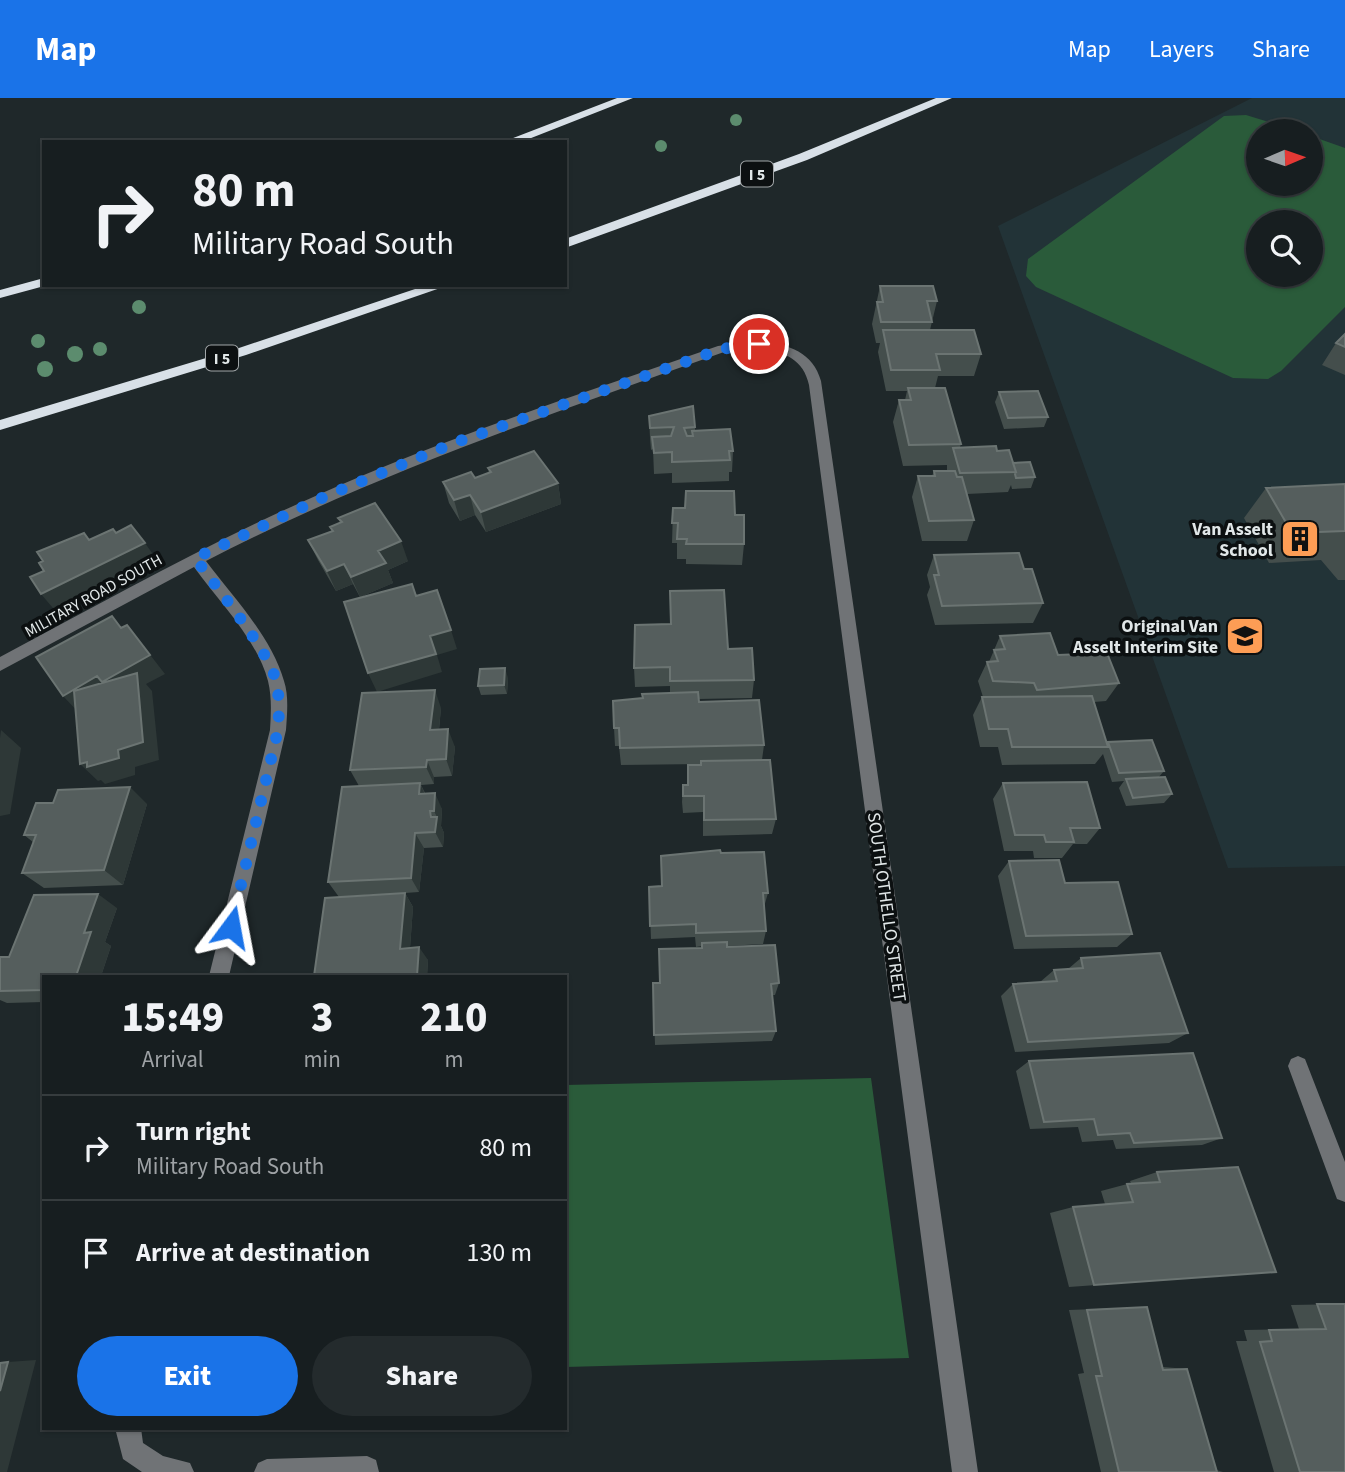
<!DOCTYPE html>
<html lang="en">
<head>
<meta charset="utf-8">
<style>
	body { margin:0; font-family:"Source Sans 3",sans-serif; background:#242b2d; color:#f1f3f6; height:100vh; display:flex; flex-direction:column; font-size:26px; white-space:nowrap }
	* { box-sizing:border-box; margin:0 }
	p { font-size:23px; color:#9ea2a5 }
	.icon { flex:none; width:38px; height:38px; fill:none; stroke:currentColor; stroke-width:2; stroke-linecap:round; stroke-linejoin:round }
	.map { position:relative; flex:1; overflow:hidden }
	.drawer { position:absolute; left:42px; top:877px; width:525px; height:455px; display:flex; flex-direction:column; background:#171e20; border-radius:0px; box-shadow:0 2px 5px #0004,0 0 0 2px #363c3e }
	.drawer>* { flex:none }
	.top-card { position:absolute; left:42px; top:42px; width:525px; height:147px; border-radius:0px; box-shadow:0 2px 5px #0004,0 0 0 2px #363c3e; background:#171e20; color:#f1f3f6; overflow:hidden }
	.needle { width:46px; rotate:88deg }
	.fabs { position:absolute; left:1246px; top:21px; display:grid; gap:14px }
	.fabs a { display:grid; place-items:center; width:77px; height:77px; border-radius:50%; background:#171e20; box-shadow:0 2px 5px #0004,0 0 0 2px #363c3e; font-size:35px }
	.pin { position:absolute; display:grid; place-items:center; width:60px; height:60px; color:#fff; margin:-30px; border:4px solid #fff; border-radius:50%; box-shadow:0 2px 7px #0007 }
	.me { position:absolute; width:77px; margin:-38px; rotate:13deg; stroke-linejoin:round; filter:drop-shadow(0 0 5px #0008) }
	.turn { display:flex; align-items:center; gap:24px; height:147px; padding:0 35px; font-size:32px }
	.turn .icon { width:91px; height:91px; stroke-width:2.5 }
	.turn b { display:block; font-size:49px; line-height:60px }
	.eta { display:flex; justify-content:space-evenly; align-items:center; height:119px; text-align:center }
	.eta b { font-size:42px; font-weight:800; line-height:49px }
	.button { display:flex; gap:14px; margin-top:auto; padding:14px 35px }
	.button a { flex:1; height:80px; border-radius:42px; background:#1a73e8; color:#fff; font-size:28px; font-weight:800; line-height:80px; text-align:center }
	.button a+a { background:#242b2d; color:#f1f3f6 }
	ul { padding:0; list-style:none }
	li { display:flex; align-items:center; gap:21px; height:105px; padding:0 35px; border-top:2px solid #363c3e }
	li div { flex:1 }
	li b { display:block; font-size:26px }
	li em { font-style:normal }
	header { display:flex; align-items:center; gap:42px; box-sizing:border-box; height:98px; padding:0 35px; background:#1a73e8; color:#fff }
	header strong { font-size:33px }
	nav { display:flex; gap:38px; margin-inline-start:auto; font-size:24px }
	.map>svg:first-child { display:block }
	.built { fill:#223337; fill-rule:evenodd }
	.green { fill:#2a5b3a; fill-rule:evenodd }
	.lines { fill:none; stroke-linecap:round; stroke-linejoin:round }
	.minor { fill:#707376; fill-rule:evenodd }
	.highway { fill:#d8e0e7; fill-rule:evenodd }
	.tree { fill:#5c8c6e }
	.wall { fill:#444e4c }
	.shaded-wall { fill:#2e3837 }
	.building { fill:#555e5d; stroke:#6b7472; stroke-width:2 }
	.route { stroke:#1a73e8; stroke-width:12; stroke-dasharray:0 21.6 }
	.labels { text-anchor:middle; stroke-width:7; stroke-linejoin:round; paint-order:stroke }
	.shield { fill:#0c1011; stroke:#a1a6a8; stroke-width:2 }
	.shield-label { font-size:16px; font-weight:bold; fill:#e1e7e8 }
	.far-street-label { font-size:16px; fill:#e1e7e8; stroke:#0c1011 }
	.poi-label { font-size:18px; font-weight:bold; fill:#e1e7e8; stroke:#0c1011; text-anchor:end }
	.street-label { font-size:18px; fill:#e1e7e8; stroke:#0c1011 }
</style>
</head>
<body>
<header>
<strong>Map</strong>
<nav><a>Map</a><a>Layers</a><a>Share</a></nav>
</header>
<div class="map">
<svg width="1345" height="1374" viewBox="0 0 1345 1374">
	<rect width="100%" height="100%" fill="#1f282a"/>
	<path class="built" d="M1252,0H1345V768L1228,770L998,128ZM1258,33H1311V86H1258ZM1258,124H1311V177H1258Z"/>
	<path class="green" d="M1246,17L1298,33H1258V86H1311V38L1345,50V209L1281,273L1268,281L1233,280L1036,189L1026,178L1028,161L1224,18ZM1258,124H1311V177H1258Z
		M871,980L909,1260L565,1269V987Z"/>
	<g class="lines">
		<path class="minor" d="M747,244C778,243 812,249 821,283L978,1374H952L809,287C801,247 756,249 724,254C548,317 372,377 206,463C233,499 271,538 284,583C289,598 287,616 286,632L229,878H209L270,632C271,616 272,599 268,583C257,541 219,504 194,469L0,573V559C107,502 210,444 320,396C449,338 584,295 718,248Z
			M1298,958L1305,961L1345,1064V1104L1337,1101L1288,968L1291,961Z
			M115,1330H141L143,1345L163,1358L190,1365L194,1374H142L123,1361Z
			M367,1358L376,1362L379,1374H254L258,1365L267,1361Z"/>
		<path class="highway" d="M617,0H633L521,44H503Z
			M936,0H952L807,62L565,150V141L799,56Z
			M44,180V187H48L0,200V192Z
			M427,187H449L246,257L0,332V322L236,251Z"/>
	</g>
	<g class="tree">
		<circle cx="736" cy="22" r="6"/>
		<circle cx="661" cy="48" r="6"/>
		<circle cx="139" cy="209" r="7"/>
		<circle cx="38" cy="243" r="7"/>
		<circle cx="100" cy="251" r="7"/>
		<circle cx="75" cy="256" r="8"/>
		<circle cx="45" cy="271" r="8"/>
	</g>
	<path class="wall" d="M880,188L937,203L930,232L981,256L974,278H938L935,290L961,346L960,349L997,353L1013,365L1035,379L1031,390L1012,391L1011,387L1008,394L967,396L974,422L967,443H922L912,399L918,378H932L934,373H947V367L903,368L893,324L899,302H905L907,293H886L878,254L880,245H876L872,226Z
		M1345,236V277L1322,267L1336,245Z
		M999,294L1048,319L1044,329L1004,331L995,304Z
		M649,318L695,329V333L733,353L732,374H729V383L672,385V375L654,376L653,351L651,352L650,340Z
		M488,370L558,385L561,406L486,434L475,417L460,423L449,405L443,384L475,380L489,375Z
		M1345,386V482H1338L1321,462L1269,465L1244,420L1266,390Z
		M673,410L735,417L744,446L742,467L686,466V461H677V445H672Z
		M338,420L408,463L388,472L393,485L360,499L353,486L336,493L318,462L308,442L332,433L330,429L340,425Z
		M934,457L1024,471L1043,505L1033,525L935,527L927,497L930,489L927,477Z
		M1000,538L1058,557L1119,585L1106,603L1094,604L1107,646L1108,644L1164,673L1158,680L1172,696L1164,705L1126,708L1119,690L1124,683L1112,684L1103,656L1095,666L1002,667L998,649H980L973,617L982,599H983L978,583L987,564H989Z
		M728,551L754,582L752,600L698,601L699,604L764,647L762,662L776,721L772,736L703,738V714L683,715L682,704L683,687H687L688,667H701V666L621,667L619,648H615L614,630L643,600L670,595V588L635,589L634,570Z
		M508,580L507,596L481,597L478,588Z
		M441,610L439,632L455,649L452,678L434,679V686L421,687L425,695L442,711L441,728L444,735L443,749L424,750L419,794L405,795L413,809L410,850L428,862L427,878H314L378,796L339,799L328,784L359,688L350,672Z
		M1003,685L1100,730L1087,746H1073L1062,760H1034L1033,753H1004L993,701Z
		M147,706L123,787L44,790L22,775L33,744L24,737Z
		M721,755L768,795L764,809L766,833L763,846L727,848V849L779,885L775,897H772L776,933L772,943L655,947L653,885H660L702,850V848L696,849L695,839L651,841L649,789L662,788Z
		M1009,763L1065,785L1132,836L1117,849L1014,851L998,778Z
		M117,810L105,844L111,848L101,878H44V904L7,905L0,902V859H9Z
		M1081,860L1188,935L1169,945L1015,954L1001,898L1013,886L1040,884L1054,872L1068,871Z
		M1029,963L1222,1040L1202,1047L1116,1051L1113,1042L1082,1044L1078,1029L1030,1031L1016,973Z
		M1157,1074L1276,1174L1069,1189L1050,1115L1073,1109L1105,1106L1101,1093L1131,1085L1130,1083Z
		M1345,1206V1374H1274L1236,1243H1247L1244,1232L1299,1231L1291,1207Z
		M1147,1209L1163,1269L1187,1271L1216,1372L1223,1374H1101L1078,1276L1084,1275L1069,1212Z"/>
	<path class="shaded-wall" d="M558,385L561,406L486,434L481,414Z
		M470,397L475,417L460,423L454,402Z
		M401,443L408,463L388,472L393,485L360,499L351,479L378,453Z
		M145,445L159,465L58,516L41,496Z
		M344,466L353,486L336,493L327,473Z
		M127,527L165,576L146,586L152,593L159,662L135,669V677L105,686L101,682L98,683L80,666V616L63,598Z
		M451,532L457,551L437,557L442,574L377,594L368,575L430,538Z
		M505,570L508,580L507,596L504,587Z
		M435,592L441,610L437,650L430,632Z
		M448,631L455,649L452,678L446,661Z
		M1,632L21,650L10,716L0,718V640Z
		M427,662L434,679V686L426,669Z
		M420,685L427,701L419,696Z
		M130,689L147,706L123,787L104,772Z
		M435,695L442,711L441,728L444,735L443,749L435,734L431,719L430,713L436,725L437,719L434,713Z
		M415,735L424,750L419,794L411,780Z
		M405,795L413,809L409,863L400,851Z
		M98,796L117,810L105,844L111,848L101,878H76L84,835Z
		M419,849L428,862L427,878H417Z
		M36,1262L7,1374H0V1293L8,1264Z"/>
	<path class="building" d="M880,188H933L937,203H927L932,224H881L877,204H883Z
		M883,232H974L981,256H936L940,272H891Z
		M1345,236V249L1336,245Z
		M908,290H945L961,346L909,347L899,302H911Z
		M1038,293L1048,319L1008,320L999,294Z
		M693,308L695,329L684,330L687,338H693L692,333L730,331L733,353H729L730,362L672,364V354L654,355L652,339L671,338L674,329L650,330L649,318Z
		M996,348L997,353L1009,352L1016,374L960,375L953,350Z
		M534,353L558,385L481,414L470,397L454,402L443,384L471,374L475,380L491,374L488,370Z
		M1030,364L1035,379L1016,380L1015,376L1016,374L1013,365Z
		M934,373H955L957,379H962L974,422L929,423L918,378H935Z
		M1345,386V433L1292,435L1266,390Z
		M686,393H734L735,417H744V446H686L687,441H677L678,425H672L673,410H685Z
		M375,405L401,443L378,453L386,465L351,479L344,466L327,473L308,442L333,433L330,429L342,424L338,420Z
		M131,427L145,445L41,496L30,479L44,473L39,465L43,463L37,454L84,435L89,442L113,431L116,435Z
		M1019,455L1024,471H1032L1043,505L942,508L934,477H939L934,457Z
		M412,486L416,498L437,492L451,532L430,538L436,556L368,575L344,504Z
		M724,492L728,551L752,550L754,582L670,583V569L634,570L635,527L671,526L670,493Z
		M112,518L121,530L127,527L150,557L102,584L97,578L63,598L36,559Z
		M1050,535L1058,557L1107,555L1119,585L1037,592L1034,585L993,583L987,564L998,563L994,552L1005,551L1000,538Z
		M505,570L504,587L478,588L480,571Z
		M137,575L143,644L118,652L119,660L87,669V664L80,666L74,593Z
		M435,592L430,632L448,631L446,661L427,662L426,669L350,672L362,595Z
		M698,594L699,604L759,602L764,647L620,650L619,630H614L613,603L643,600L642,596Z
		M1092,598L1108,649H1012L1008,631H989L982,599Z
		M1152,642L1164,673L1119,675L1108,644Z
		M770,662L776,721L704,722V698H683V687H688V667H701V663Z
		M1165,679L1172,696L1133,700L1126,681Z
		M1087,684L1100,730H1070L1074,744H1046L1044,737H1015L1003,685Z
		M420,685L419,696L435,695L434,713H430L431,719H437L435,734L415,735L411,780L328,784L342,689Z
		M130,689L104,772L22,775L36,737H24L36,705H53L58,692Z
		M720,752L721,755L764,754L768,795H763L766,833L696,835V826L650,828L649,789L662,788L661,758Z
		M1059,762L1065,785L1118,784L1132,836L1026,838L1009,763Z
		M405,795L400,851L419,849L417,878H314L325,800Z
		M98,796L84,835L91,834L76,878H44V892L0,893V859H9L34,797Z
		M727,844V849L775,847L779,885L771,886L776,933L654,937L653,885H660L659,851L702,850V845Z
		M1160,855L1188,935L1028,944L1013,886L1057,883L1054,872L1083,870L1081,860Z
		M1193,955L1222,1040L1134,1045L1130,1035L1098,1037L1094,1021L1044,1024L1029,963Z
		M1238,1069L1276,1174L1094,1187L1073,1109L1133,1104L1127,1086L1160,1084L1157,1074Z
		M1317,1206H1345V1374H1300L1260,1244L1272,1243L1269,1232L1326,1231Z
		M1147,1209L1163,1272L1187,1271L1217,1374H1119L1096,1278H1102L1087,1212Z
		M8,1264L0,1293V1265Z"/>
	<g class="lines">
		<path class="route" d="M231,829L278,632C279,616 280,600 276,583C269,553 216,489 195,460L326,398L454,345L722,251L759,246"/>
	</g>
	<defs>
		<g id="building-square" transform="scale(2.0125)"><rect x="-9" y="-9" width="18" height="18" rx="4" fill="#fd9d55" stroke="#0c1011"/><path d="M-4-6H4V6H1V3H-1V6H-4ZM-2.5-4.3h1.7v1.8h-1.7ZM.8-4.3h1.7v1.8H.8ZM-2.5-1h1.7V.8h-1.7ZM.8-1h1.7V.8H.8Z" fill="#111"/></g>
		<g id="school-square" transform="scale(2.0125)"><rect x="-9" y="-9" width="18" height="18" rx="4" fill="#fd9d55" stroke="#0c1011"/><path d="M0-5L7-2L0 1L-7-2ZM-4 1L0 2.5L4 1V4Q0 6-4 4Z" fill="#111"/></g>
	</defs>
	<g fill-rule="evenodd">
		<use href="#building-square" x="1300" y="441"/>
		<use href="#school-square" x="1245" y="538"/>
	</g>
	<g class="labels">
		<g class="shield">
			<rect x="741" y="63.5" width="32" height="25" rx="5"/>
			<rect x="206" y="247.5" width="32" height="25" rx="5"/>
		</g>
		<g class="shield-label">
			<text x="757" y="82">I 5</text>
			<text x="222" y="266">I 5</text>
		</g>
		<g class="far-street-label">
			<text transform="translate(93 497) rotate(-29)" y="6">MILITARY ROAD SOUTH</text>
		</g>
		<g class="poi-label">
			<text x="1273" y="437">Van Asselt<tspan x="1273" dy="21">School</tspan></text>
			<text x="1218" y="534">Original Van<tspan x="1218" dy="21">Asselt Interim Site</tspan></text>
		</g>
		<g class="street-label">
			<text transform="translate(887 809) rotate(82)" y="6">SOUTH OTHELLO STREET</text>
		</g>
	</g>
</svg>
<div class="fabs">
<a><svg class="needle" viewBox="-14 -14 28 28"><path d="M0-13l5 13h-10z" fill="#e53935"/><path d="M0 13l5-13h-10z" fill="#9ea2a5"/></svg></a>
<a><svg class="icon" aria-label="search" viewBox="0 0 24 24"><circle cx="10" cy="10" r="6"/><path d="M15 15l6 6"/></svg></a>
</div>
<div class="pin" style="left:759px;top:246px;background:#d93025"><svg class="icon" aria-label="arrive" viewBox="0 0 24 24"><path d="M6 21V4h12l-3 4 3 4H6"/></svg></div>
<svg class="me" style="left:231px;top:829px" viewBox="-20 -20 40 40"><path d="M0-17L14 15 0 8-14 15z" fill="#1a73e8" stroke="#fff" stroke-width="4"/></svg>
<div class="top-card">
<div class="turn"><svg class="icon" aria-label="right" viewBox="0 0 24 24"><path d="M7 20v-9h11M14 6l5 5-5 5"/></svg><div><b>80 m</b>Military Road South</div></div>
</div>
<section class="drawer">
<div class="eta">
<div><b>15:49</b><p>Arrival</p></div>
<div><b>3</b><p>min</p></div>
<div><b>210</b><p>m</p></div>
</div>
<ul>
<li><svg class="icon" aria-label="right" viewBox="0 0 24 24"><path d="M7 20v-9h11M14 6l5 5-5 5"/></svg><div><b>Turn right</b><p>Military Road South</p></div><em>80 m</em></li>
<li><svg class="icon" aria-label="arrive" viewBox="0 0 24 24"><path d="M6 21V4h12l-3 4 3 4H6"/></svg><div><b>Arrive at destination</b></div><em>130 m</em></li>
</ul>
<div class="button"><a>Exit</a><a>Share</a></div>
</section>
</div>
</body>
</html>
